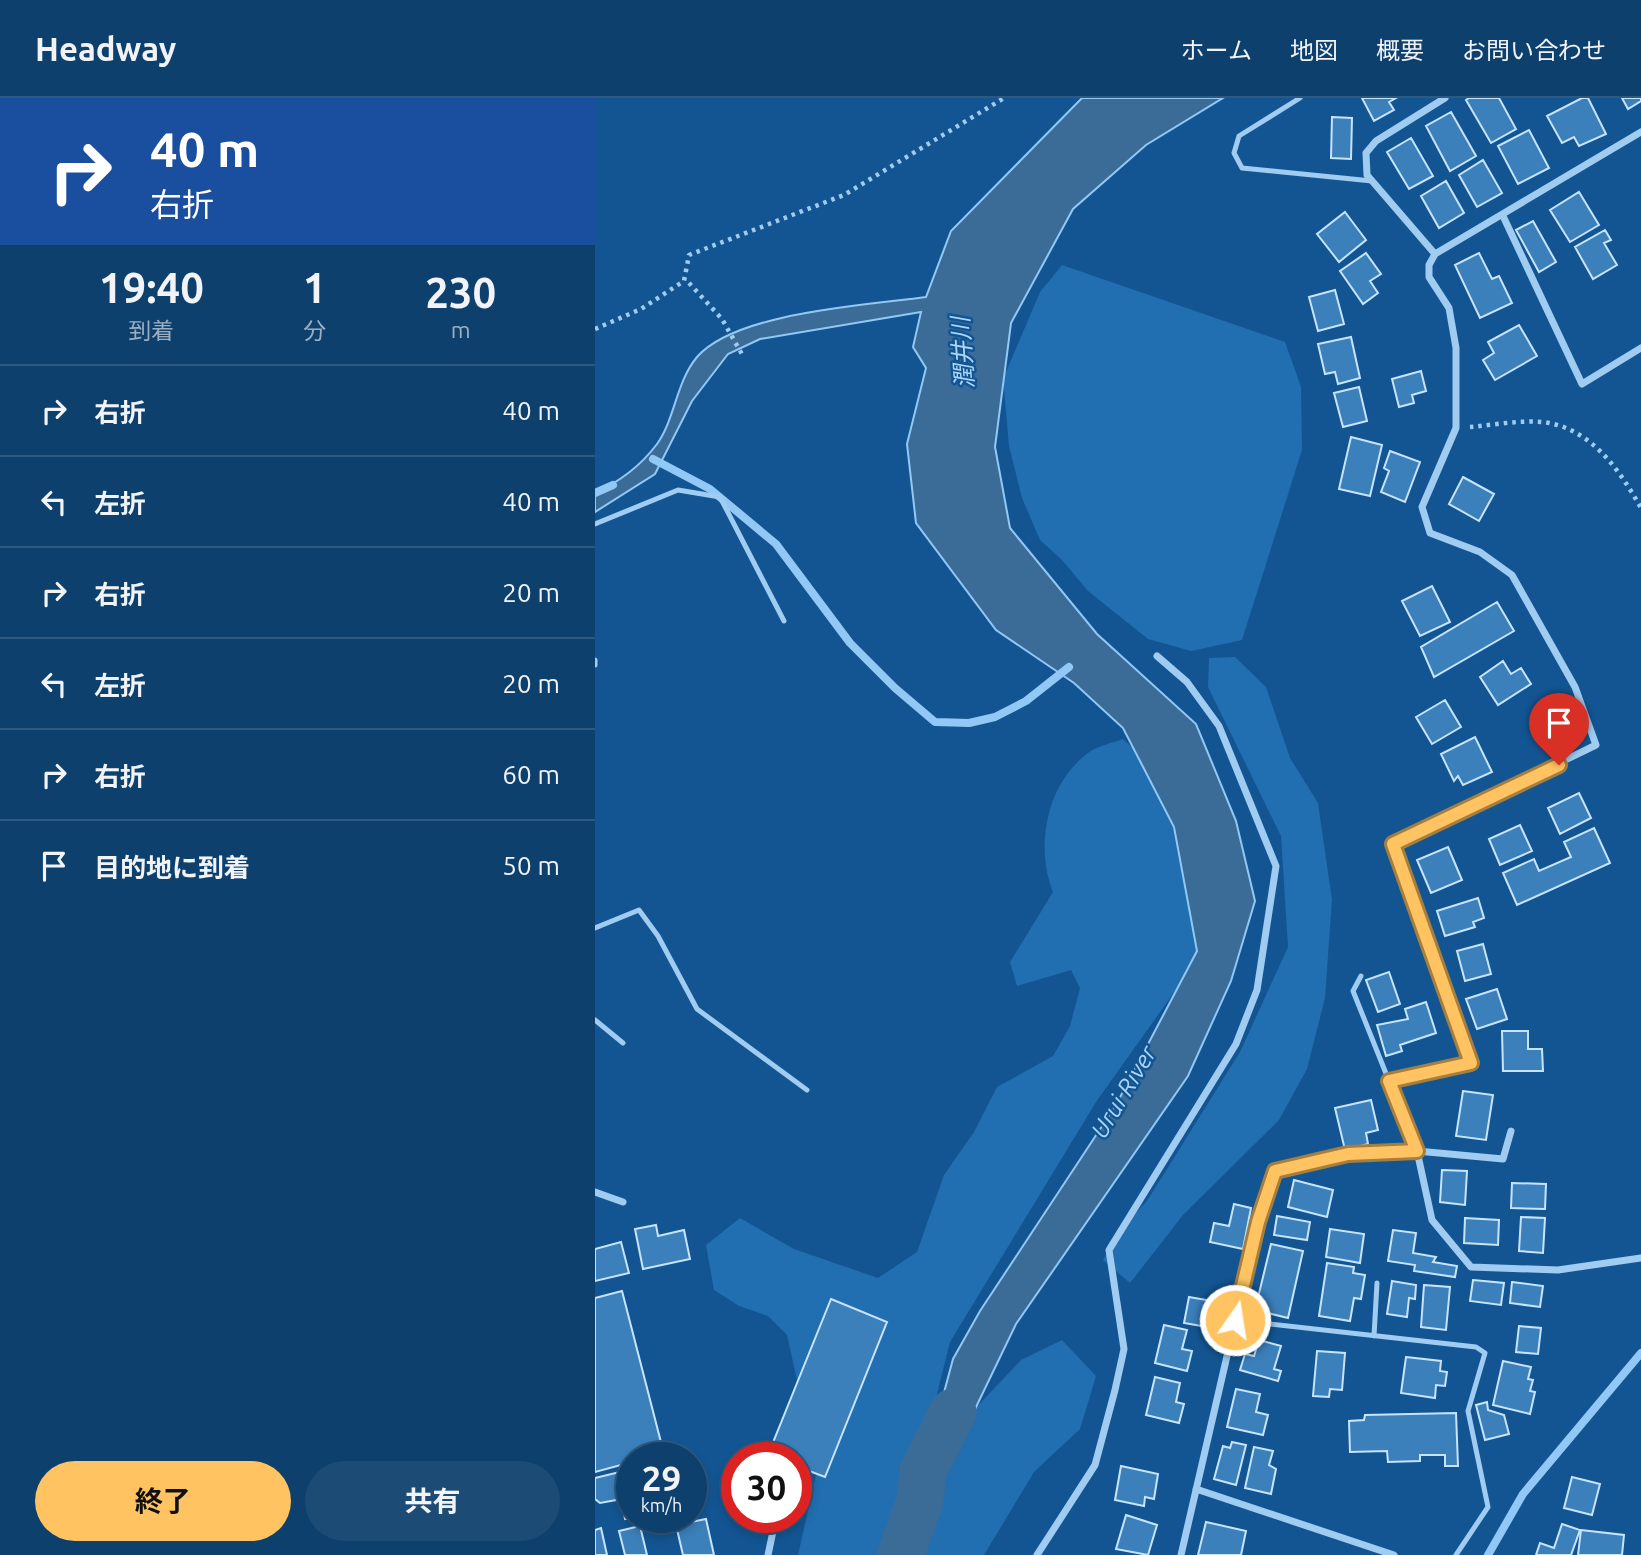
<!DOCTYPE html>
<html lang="ja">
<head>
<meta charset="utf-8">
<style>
	body { margin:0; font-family:Ubuntu,"Noto Sans JP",sans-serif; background:#1c4b76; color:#f1f3f6; height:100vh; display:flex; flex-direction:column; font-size:26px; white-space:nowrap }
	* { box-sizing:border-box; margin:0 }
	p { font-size:23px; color:#9bafc2 }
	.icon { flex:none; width:38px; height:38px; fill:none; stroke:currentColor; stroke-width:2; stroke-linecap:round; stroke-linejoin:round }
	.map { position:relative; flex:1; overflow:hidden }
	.drawer { display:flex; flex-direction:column; background:#0e406e; width:595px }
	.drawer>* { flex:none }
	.hud { background:#1a4fa0; color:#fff; overflow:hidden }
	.speed { position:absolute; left:21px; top:1344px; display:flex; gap:14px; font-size:35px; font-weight:700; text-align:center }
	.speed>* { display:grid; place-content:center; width:91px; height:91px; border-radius:50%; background:#0e406e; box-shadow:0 4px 10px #0003,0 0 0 2px #2e5981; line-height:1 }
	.speed small { font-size:18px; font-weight:400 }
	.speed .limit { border:10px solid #d22; background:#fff; color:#111 }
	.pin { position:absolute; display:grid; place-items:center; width:60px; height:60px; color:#fff; margin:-72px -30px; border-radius:50% 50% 50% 0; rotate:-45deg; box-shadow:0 0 7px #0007 }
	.pin .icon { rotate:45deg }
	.me { position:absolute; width:77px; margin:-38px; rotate:13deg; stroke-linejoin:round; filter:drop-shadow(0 0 5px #0008) }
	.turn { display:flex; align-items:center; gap:24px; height:147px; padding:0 35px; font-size:32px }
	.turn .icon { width:91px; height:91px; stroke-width:2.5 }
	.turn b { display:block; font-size:49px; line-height:60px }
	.eta { display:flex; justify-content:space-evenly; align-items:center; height:119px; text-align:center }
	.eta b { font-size:42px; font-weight:700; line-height:49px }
	.primary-button { display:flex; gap:14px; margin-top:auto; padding:14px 35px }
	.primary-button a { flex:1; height:80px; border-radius:42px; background:#ffc461; color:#111; font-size:28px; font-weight:700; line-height:80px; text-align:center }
	.primary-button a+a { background:#1c4b76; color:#f1f3f6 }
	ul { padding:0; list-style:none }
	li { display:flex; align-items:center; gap:21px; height:91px; padding:0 35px; border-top:2px solid #2e5981 }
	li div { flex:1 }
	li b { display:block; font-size:26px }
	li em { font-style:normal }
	header { display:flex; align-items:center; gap:42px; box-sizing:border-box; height:98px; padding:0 35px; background:#0e406e; border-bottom:2px solid #2e5981 }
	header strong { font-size:33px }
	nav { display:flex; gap:38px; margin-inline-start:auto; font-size:24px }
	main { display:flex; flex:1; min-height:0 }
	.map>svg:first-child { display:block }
	.green { fill:#216eb0 }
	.water { fill:#3b6c98; stroke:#92c8f5; stroke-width:2 }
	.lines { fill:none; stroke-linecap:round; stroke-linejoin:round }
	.stream { stroke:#92c8f5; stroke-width:8 }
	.river { stroke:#3b6c98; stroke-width:47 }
	.building { fill:#3b7fbb; stroke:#c7e4fd; stroke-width:2 }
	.path { stroke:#a0ccf2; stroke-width:4.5; stroke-dasharray:3.5 5; stroke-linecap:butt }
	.service { stroke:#a0ccf2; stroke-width:5 }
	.minor { stroke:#a0ccf2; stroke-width:7 }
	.route-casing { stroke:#a67f3f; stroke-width:18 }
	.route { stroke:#ffc461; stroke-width:12 }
	.labels { text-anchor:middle; stroke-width:5; stroke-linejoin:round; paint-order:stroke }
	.water-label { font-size:24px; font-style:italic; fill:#acd6f9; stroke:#135592 }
</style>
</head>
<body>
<header>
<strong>Headway</strong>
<nav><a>ホーム</a><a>地図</a><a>概要</a><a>お問い合わせ</a></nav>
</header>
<main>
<section class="drawer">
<div class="hud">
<div class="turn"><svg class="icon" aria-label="right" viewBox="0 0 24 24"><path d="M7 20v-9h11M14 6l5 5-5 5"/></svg><div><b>40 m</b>右折</div></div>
</div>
<div class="eta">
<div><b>19:40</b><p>到着</p></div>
<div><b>1</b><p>分</p></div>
<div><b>230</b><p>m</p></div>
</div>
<ul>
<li><svg class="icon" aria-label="right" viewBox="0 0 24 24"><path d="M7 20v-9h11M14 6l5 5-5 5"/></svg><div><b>右折</b></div><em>40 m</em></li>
<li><svg class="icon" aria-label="left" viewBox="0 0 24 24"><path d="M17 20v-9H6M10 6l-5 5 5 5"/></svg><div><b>左折</b></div><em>40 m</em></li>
<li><svg class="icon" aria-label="right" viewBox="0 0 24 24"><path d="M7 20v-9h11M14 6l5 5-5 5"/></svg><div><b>右折</b></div><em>20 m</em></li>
<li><svg class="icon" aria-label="left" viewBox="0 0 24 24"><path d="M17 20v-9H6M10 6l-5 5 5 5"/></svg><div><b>左折</b></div><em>20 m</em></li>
<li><svg class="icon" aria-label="right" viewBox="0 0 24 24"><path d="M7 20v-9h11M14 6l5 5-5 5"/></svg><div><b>右折</b></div><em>60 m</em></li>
<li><svg class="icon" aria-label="arrive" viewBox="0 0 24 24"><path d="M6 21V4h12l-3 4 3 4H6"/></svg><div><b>目的地に到着</b></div><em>50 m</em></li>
</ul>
<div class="primary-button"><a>終了</a><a>共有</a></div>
</section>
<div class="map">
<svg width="1046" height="1457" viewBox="0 0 1046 1457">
	<rect width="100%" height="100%" fill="#135592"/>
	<path class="green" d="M467,167L690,244L706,289L707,352L647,542L596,553L553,541L493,493L467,462L445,442L427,400L414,348L408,281L445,194Z
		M640,559L671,589L695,660L723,705L737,802L730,900L712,971L684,1022L588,1117L535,1185L508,1162L524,1132L552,1103L645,954L693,849L686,738L613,589L614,560Z
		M528,641L563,673L600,757L612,848L501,1004L355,1244L342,1296L290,1457H203L222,1373L192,1237L173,1218L144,1208L119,1192L111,1147L145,1120L199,1151L283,1180L322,1154L349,1077L379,1034L402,989L458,958L475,928L485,890L476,872L422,888L415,864L458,794C440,749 451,686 493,655C502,648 517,645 528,641Z
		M467,1242L501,1278L485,1331L439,1374L389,1457H310L376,1315L426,1262Z"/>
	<path class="water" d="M487,0H628L551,47L478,111L416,225L400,349L415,430L502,536L601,626L641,723L660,803L636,883L593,978L421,1226L343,1388L328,1373L358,1261L385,1213L521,1007L602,853L579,729L528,630L479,585L401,532L321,425L312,346L331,270L318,249L326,214L165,241L133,256L97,303L60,376L0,414V396C24,383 45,369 62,346C80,321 81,284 102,259C141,214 274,207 331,199L356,133Z"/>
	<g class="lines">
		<path class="stream" d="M58,361L115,391L181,446L255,545L300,590L340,624L374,625L400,619L431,603L474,569
			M0,395L18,387
			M893,1457L928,1396L1046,1255"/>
		<path class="river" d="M306,1457L325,1402L328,1373L358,1314"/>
	</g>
	<path class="building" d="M767,0H801L794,4L799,12L779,23Z
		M874,0H904L921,31L896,45L871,2Z
		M987,0H993L1011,36L984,48L979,39L967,45L952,18Z
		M1027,0H1046V3L1033,11Z
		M856,14L881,58L855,73L831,28Z
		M737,19L757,20L756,61L736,60Z
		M934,32L954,70L923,86L903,48Z
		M816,40L838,78L814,91L792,54Z
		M888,62L907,95L882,109L864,77Z
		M851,83L869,115L844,130L826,98Z
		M984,94L1004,127L975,144L955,112Z
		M750,114L771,142L744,164L722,136Z
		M938,123L961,164L944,174L921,132Z
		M1010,132L1016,142L1009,145L1022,167L998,181L980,149Z
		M771,155L786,176L775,183L783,195L768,206L745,173Z
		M884,155L897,181L904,178L917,205L885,220L860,167Z
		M740,192L749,226L723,233L714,199Z
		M924,227L942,258L900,282L888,262L899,255L893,244Z
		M756,239L765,280L743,286L740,274L730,276L723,246Z
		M826,273L831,293L817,297L819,305L804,309L797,281Z
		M764,289L772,323L748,329L739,295Z
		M756,339L787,347L775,398L744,391Z
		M795,353L825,364L810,404L786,394L794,373L789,370Z
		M868,379L899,396L884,423L854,406Z
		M837,488L855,524L825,538L807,503Z
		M902,504L919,533L839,579L826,549Z
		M908,563L916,576L926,570L936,586L903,607L885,579Z
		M850,602L866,629L837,646L821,619Z
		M880,639L897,674L868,687L863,678L859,683L846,656Z
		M984,695L996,720L965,736L953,710Z
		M925,727L937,753L905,767L894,741Z
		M999,730L1015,765L922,807L908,775L939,761L944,773L976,759L969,744Z
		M853,749L867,782L836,795L822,762Z
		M883,800L889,820L878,824L880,829L850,838L842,813Z
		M888,846L896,876L870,883L862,853Z
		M794,874L805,906L783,914L771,882Z
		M902,891L912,921L882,931L871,901Z
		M831,904L841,935L805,947L807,953L791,958L782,927L813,921L810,911Z
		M907,933H933V951H947L948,973H908Z
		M868,993L898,997L891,1042L861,1038Z
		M776,1002L783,1032L771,1035L773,1046L750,1052L740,1010Z
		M847,1072L872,1073L870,1107L845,1104Z
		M699,1082L738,1092L732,1119L693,1109Z
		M917,1085L951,1086L950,1111L916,1110Z
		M639,1106L656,1110L648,1151L615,1144L619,1125L634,1128Z
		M682,1118L715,1124L712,1142L679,1137Z
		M926,1119L950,1120L948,1155L924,1153Z
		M870,1120L904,1122L903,1147L869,1145Z
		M61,1127L63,1138L89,1132L95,1161L48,1171L40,1131Z
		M735,1131L769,1136L765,1165L731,1159Z
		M798,1132L821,1135L818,1155L841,1159L838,1164L862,1168L860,1179L819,1173L820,1167L793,1163Z
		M26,1144L34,1175L0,1183V1151Z
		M676,1146L708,1153L693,1220L660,1212Z
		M732,1165L759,1169L758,1175L770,1177L766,1201L759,1200L755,1223L724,1218Z
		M878,1182L909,1185L906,1207L875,1203Z
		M797,1183L821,1187L820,1201L814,1200L812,1219L792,1216Z
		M917,1184L948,1188L945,1209L915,1205Z
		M829,1187L855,1189L851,1232L826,1229Z
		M27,1193L69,1356L37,1360V1364L0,1374V1200Z
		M594,1199L629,1205L624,1231L589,1225Z
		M236,1201L292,1224L230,1379L201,1368V1360L173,1357Z
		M569,1227L592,1232L587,1251L597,1253L592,1273L560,1265Z
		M924,1228L946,1230L943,1256L921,1254Z
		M664,1242L686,1248L679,1271L686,1273L683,1283L645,1272L650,1256L659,1258Z
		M722,1253L750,1255L747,1292L735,1291L734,1299L718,1298Z
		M811,1259L846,1263L845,1273L852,1274L850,1288L841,1287L840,1300L806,1295Z
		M908,1263L936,1269L933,1281L938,1282L935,1293L940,1294L935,1316L898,1307Z
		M560,1279L585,1285L581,1304L589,1306L584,1325L551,1317Z
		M641,1291L665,1296L661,1314L673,1317L668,1337L632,1329Z
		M892,1304L893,1312L909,1317L914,1336L890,1342L881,1307Z
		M861,1315L863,1368H850V1357H825V1363L793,1364L792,1353L755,1354L754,1323L769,1322L770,1317Z
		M637,1344L651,1347L641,1387L619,1381L628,1348L635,1350Z
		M659,1349L678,1353L674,1367L681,1371L676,1396L650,1390Z
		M526,1368L563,1376L559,1401L550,1399L549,1408L520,1402Z
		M37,1371L39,1419L30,1421L27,1401L5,1405L0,1401V1380Z
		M977,1379L1005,1386L997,1417L969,1410Z
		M531,1417L562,1427L553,1457L521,1451Z
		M111,1421L119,1457H88L81,1427Z
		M611,1424L651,1433L646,1457H603Z
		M967,1426L985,1432L976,1457H941L945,1445L959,1450Z
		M45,1428L52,1457H30L24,1433Z
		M6,1430L12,1457H0V1432Z
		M986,1432L1029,1437L1027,1457H983Z"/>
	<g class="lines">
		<path class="path" d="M94,185L127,221L148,258
			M0,231L46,211L89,183L94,157L249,97L409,0
			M875,329C898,327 924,322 947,324C995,329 1024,371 1046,410"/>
		<path class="service" d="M705,0L644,38L639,55L647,70L777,83
			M0,426L83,392L125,399L189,523
			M0,562V567
			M0,830L44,812L63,838L102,911L212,992
			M766,878L758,893L794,983
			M0,922L28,945
			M640,1222L881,1249L890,1255L873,1313L893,1409L861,1457
			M779,1238L782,1185"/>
		<path class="minor" d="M850,0L781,43L771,55L772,77L840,156L1046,34
			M908,118L987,286L1046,250
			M840,156L834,167V179L854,210L861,250V330L827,409L835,435L885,454L917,477L980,589L1001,647L798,746L876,965L794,983L822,1053L837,1122L876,1169L963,1172L1046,1160
			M0,1094L28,1104
			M601,1391L799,1457
			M173,1457L181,1419
			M442,1457L500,1367L520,1292L529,1251L514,1152L641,946L662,892L681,768L624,628L592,584L562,558
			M586,1457L663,1124L680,1073L753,1056L822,1053L908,1061L916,1033"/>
	</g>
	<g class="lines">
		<g class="route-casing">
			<path id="route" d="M640,1222L663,1124L680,1073L753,1056L822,1053L794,983L876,965L798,746L964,667"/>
		</g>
		<use href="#route" class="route"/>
	</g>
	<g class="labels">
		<g class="water-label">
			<text transform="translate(368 255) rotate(-94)" y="8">潤井川</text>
			<text transform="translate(529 994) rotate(-59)" y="8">Urui River</text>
		</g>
	</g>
</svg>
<div class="speed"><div>29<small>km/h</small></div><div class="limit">30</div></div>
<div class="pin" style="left:964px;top:667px;background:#d93025"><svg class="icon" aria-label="arrive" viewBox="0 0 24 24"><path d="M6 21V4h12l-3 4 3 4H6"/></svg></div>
<svg class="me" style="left:640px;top:1222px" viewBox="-20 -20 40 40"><circle r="17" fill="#ffc461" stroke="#fff" stroke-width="3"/><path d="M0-11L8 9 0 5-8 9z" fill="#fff"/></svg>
</div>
</main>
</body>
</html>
